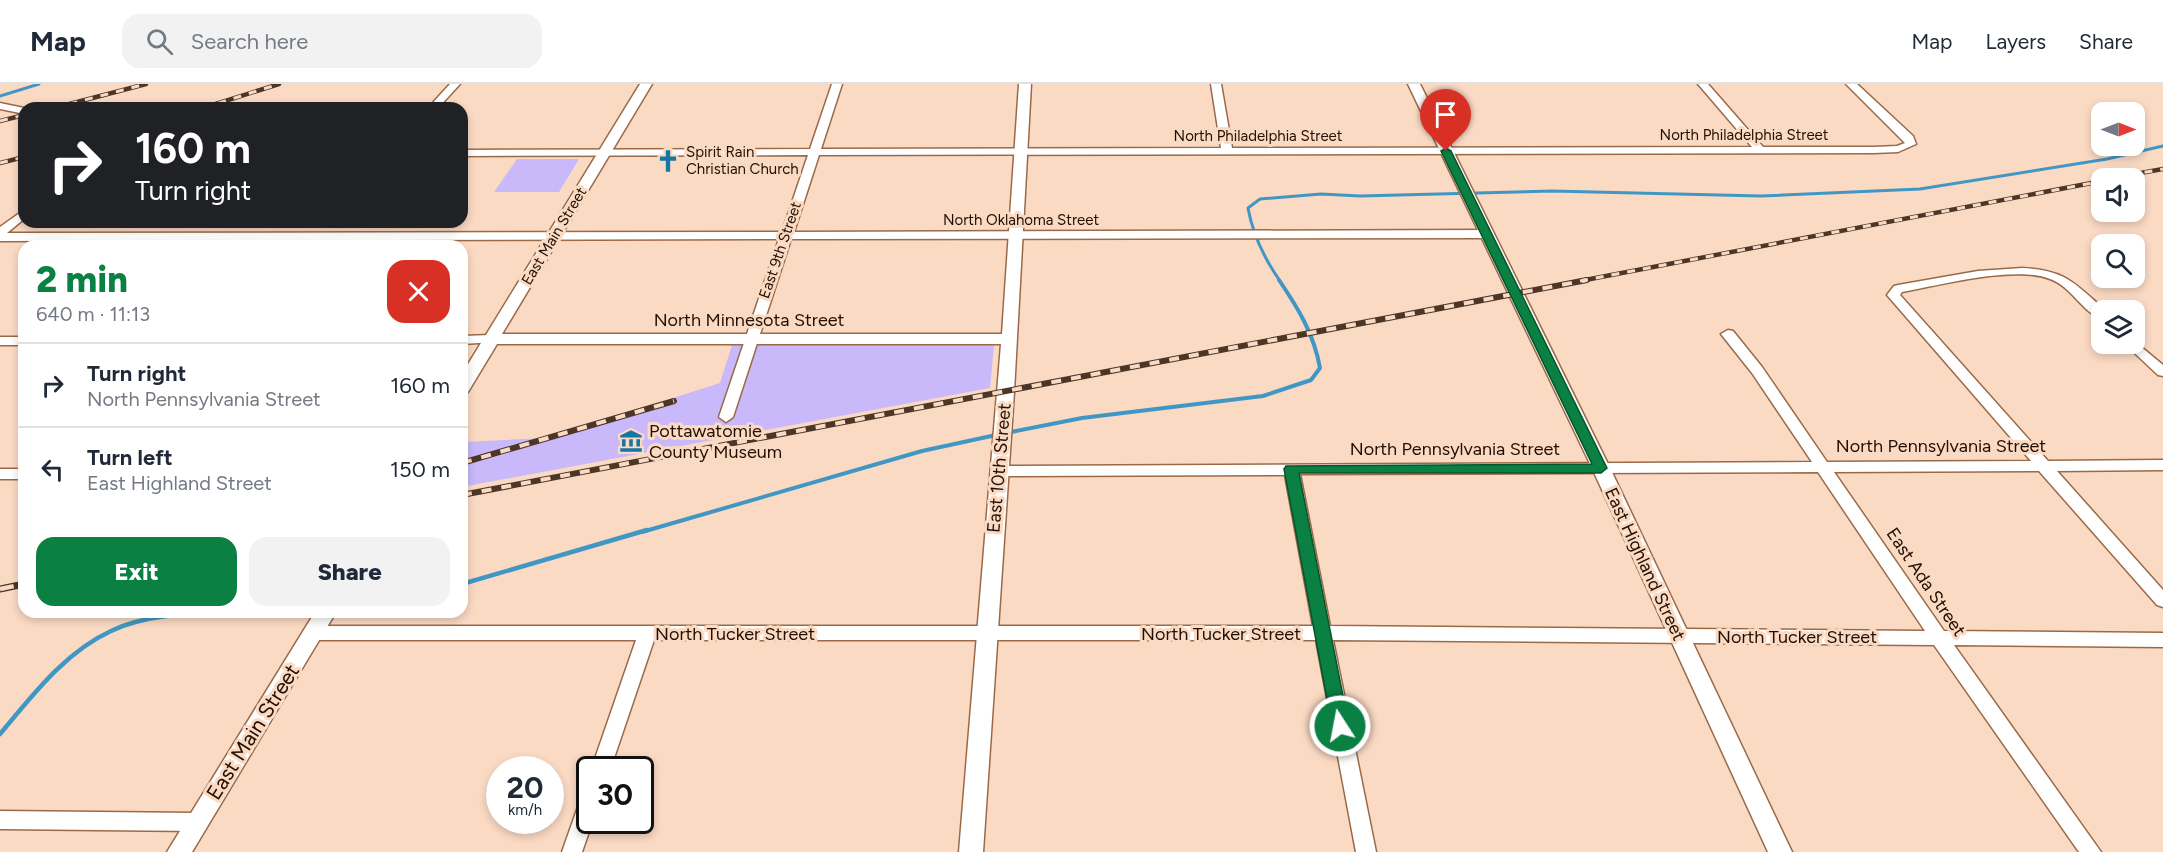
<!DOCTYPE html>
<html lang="en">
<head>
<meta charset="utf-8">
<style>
	body { margin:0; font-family:Figtree,sans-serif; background:#f2f2f3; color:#1f2937; height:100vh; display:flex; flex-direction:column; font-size:22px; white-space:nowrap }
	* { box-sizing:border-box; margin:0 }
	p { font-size:20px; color:#747a83 }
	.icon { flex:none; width:33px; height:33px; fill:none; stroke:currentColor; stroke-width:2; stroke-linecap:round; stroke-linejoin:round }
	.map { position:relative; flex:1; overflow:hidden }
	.sheet { position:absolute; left:18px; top:156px; width:450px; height:378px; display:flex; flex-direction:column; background:#fff; border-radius:18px; box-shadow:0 3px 9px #0003 }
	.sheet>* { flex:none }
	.top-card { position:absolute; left:18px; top:18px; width:450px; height:126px; border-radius:18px; box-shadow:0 3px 9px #0003; background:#202124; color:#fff; overflow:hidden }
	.needle { width:39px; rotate:90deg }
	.tools { position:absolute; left:2091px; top:18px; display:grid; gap:12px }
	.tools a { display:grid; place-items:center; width:54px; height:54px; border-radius:12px; background:#fff; box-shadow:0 3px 9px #0003; font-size:30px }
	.speed { position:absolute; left:486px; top:672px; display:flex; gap:12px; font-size:30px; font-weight:700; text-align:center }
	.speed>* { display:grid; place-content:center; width:78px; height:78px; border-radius:50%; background:#fff; box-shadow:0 3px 9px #0003; line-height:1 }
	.speed small { font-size:15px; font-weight:400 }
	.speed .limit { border:3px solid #111; border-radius:9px; background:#fff; color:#111 }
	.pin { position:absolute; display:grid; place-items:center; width:51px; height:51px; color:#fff; margin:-62px -26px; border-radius:50% 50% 50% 0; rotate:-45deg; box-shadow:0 0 6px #0007 }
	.pin .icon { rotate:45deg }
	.me { position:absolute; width:66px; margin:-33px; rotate:349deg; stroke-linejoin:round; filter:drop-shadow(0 0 4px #0008) }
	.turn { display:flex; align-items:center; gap:21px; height:126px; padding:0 18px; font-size:27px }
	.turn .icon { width:78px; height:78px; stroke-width:2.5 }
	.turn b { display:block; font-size:42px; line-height:51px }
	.round { display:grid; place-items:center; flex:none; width:63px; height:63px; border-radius:18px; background:#f2f2f3 }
	.head { display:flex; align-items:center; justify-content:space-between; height:102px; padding:0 18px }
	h1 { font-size:36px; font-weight:800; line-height:45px; color:#0b8043 }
	.action { display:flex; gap:12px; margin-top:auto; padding:12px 18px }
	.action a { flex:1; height:69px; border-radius:18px; background:#0b8043; color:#fff; font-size:24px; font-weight:800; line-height:69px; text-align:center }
	.action a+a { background:#f2f2f3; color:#1f2937 }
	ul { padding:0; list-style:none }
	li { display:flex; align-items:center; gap:18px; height:84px; padding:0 18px; border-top:2px solid #e0e1e3 }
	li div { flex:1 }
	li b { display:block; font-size:22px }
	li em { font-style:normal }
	header { display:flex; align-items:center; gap:36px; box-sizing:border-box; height:84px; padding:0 30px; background:#fff; border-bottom:2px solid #e0e1e3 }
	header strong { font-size:28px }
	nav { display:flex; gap:33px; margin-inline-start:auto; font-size:21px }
	.search { width:420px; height:54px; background:#f2f2f3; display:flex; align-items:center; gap:15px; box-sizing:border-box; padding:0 21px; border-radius:18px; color:#747a83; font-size:22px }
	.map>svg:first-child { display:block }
	.green { fill:#c9b9fb }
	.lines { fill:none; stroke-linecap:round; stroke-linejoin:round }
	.stream-far2 { stroke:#4197c4; stroke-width:3 }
	.stream-far1 { stroke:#4197c4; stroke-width:4 }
	.stream { stroke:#4197c4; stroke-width:4.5 }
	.minor-casing { stroke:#9a6a48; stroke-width:3 }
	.tertiary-casing { stroke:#9a6a48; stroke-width:3 }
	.minor { fill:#fff; fill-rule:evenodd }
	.tertiary { fill:#fff; fill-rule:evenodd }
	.rail-far2-casing { stroke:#4c3628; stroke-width:4.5 }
	.rail-far1-casing { stroke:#4c3628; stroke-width:6 }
	.rail-casing { stroke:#4c3628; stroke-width:7 }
	.rail-far2 { stroke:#fbdac4; stroke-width:3; stroke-dasharray:8; stroke-linecap:butt }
	.rail-far1 { stroke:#fbdac4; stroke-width:4; stroke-dasharray:10; stroke-linecap:butt }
	.rail { stroke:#fbdac4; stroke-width:4.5; stroke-dasharray:14; stroke-linecap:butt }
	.route { fill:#0b8043; stroke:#07532c; stroke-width:1.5 }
	.labels { text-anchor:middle; stroke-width:6; stroke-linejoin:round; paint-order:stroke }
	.far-street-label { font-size:15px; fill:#220f03; stroke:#fbdac4 }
	.far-poi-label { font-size:15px; fill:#220f03; stroke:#fbdac4; text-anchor:start }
	.street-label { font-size:18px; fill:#220f03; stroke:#fbdac4 }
	.poi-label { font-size:18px; fill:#220f03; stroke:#fbdac4; text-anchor:start }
	.near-street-label { font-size:21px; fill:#220f03; stroke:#fbdac4 }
</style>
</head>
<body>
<header>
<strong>Map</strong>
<div class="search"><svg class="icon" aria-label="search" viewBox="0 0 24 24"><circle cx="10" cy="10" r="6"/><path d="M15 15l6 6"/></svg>Search here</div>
<nav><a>Map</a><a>Layers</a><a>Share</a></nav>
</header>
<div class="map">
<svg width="2163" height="768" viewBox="0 0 2163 768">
	<rect width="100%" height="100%" fill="#fbdac4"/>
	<path class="green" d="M517,75H579L559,108H494Z
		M732,261H994L990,304L462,403V358L547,354L720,299Z"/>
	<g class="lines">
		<path class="stream-far2" d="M0,12L39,0
			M1280,197C1264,174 1253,152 1248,124L1260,115L1321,110L1360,112L1552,107L1761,112L1920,105L2107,75L2163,62"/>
		<path class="stream-far1" d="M1006,349L1082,334L1263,312L1311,296L1320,284C1314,250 1298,224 1279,196
			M642,448L922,367L996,351"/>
		<path class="stream" d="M462,500L647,446
			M0,650C32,612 65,568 111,547C151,528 199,530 243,528"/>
		<g class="minor-casing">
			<path id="minor" d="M450,0H460L438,24H428Z
				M832,0H842L821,65L1221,64L1211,0H1221L1232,64L1752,63L1698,0H1708L1763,63H1874L1897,62L1905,59L1846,0H1857L1913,52L1916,60L1898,68L1874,69L819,71L794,148L1488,146L1494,150L1488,154L791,155L733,333L726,338L719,333L779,155L0,157V143L24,126V135L7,149L782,148L808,71L462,72V66L810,65Z
				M0,19L24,24V27L20,29L0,25Z
				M2022,184C2066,186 2074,199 2105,226H2102V235C2083,229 2071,202 2050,195C2015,181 1940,201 1902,208L1900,211L2048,377L2163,376V386L2057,387L2163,506V523L2157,521L2039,387L1834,388L1944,547L2163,549V563L1954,561L2101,768H2079L1934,561L1333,556L1376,768H1356L1316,556H654L610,686H591L636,556H314L308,554L305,549L308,544L314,542H1313L1285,391L1000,392L992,387L1000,382L1812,378L1752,289L1721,250L1728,246L1733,247L1762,283L1827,378L2031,377L1887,211L1894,202L1898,201L1978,187ZM1818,388L1925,547L1330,542L1300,390Z
				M491,251L496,252L498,255L496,258L462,260V252Z
				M0,253H24V261H0Z
				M2134,257L2163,281V292L2158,291L2125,260H2134Z
				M0,385H24V395H0Z
				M590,709V736H593L582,768H562L580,717L583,711Z
				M0,727L197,729L204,732L207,738L204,744L197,747L0,745Z"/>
		</g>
		<g class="tertiary-casing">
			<path id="tertiary" d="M640,0H652L502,250H1002L1019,0H1031L1014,308L983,768H959L1001,260H497L468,308L462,309V290Z
				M1408,0H1420L1610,384L1792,768H1768L1592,384Z
				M315,528H336L192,768H167Z"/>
		</g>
		<use href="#minor" class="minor"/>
		<use href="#tertiary" class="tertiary"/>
		<g class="rail-far2-casing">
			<path id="rail-far2" d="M54,24L146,0
				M203,24L279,0
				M0,37L24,31
				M0,79L24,73
				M2113,94L2163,85
				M1580,197L2102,97"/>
		</g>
		<g class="rail-far1-casing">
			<path id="rail-far1" d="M462,379L674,317
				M462,411L1587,196"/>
		</g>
		<g class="rail-casing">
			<path id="rail" d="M0,505L24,500"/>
		</g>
		<use href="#rail-far2" class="rail-far2"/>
		<use href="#rail-far1" class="rail-far1"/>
		<use href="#rail" class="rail"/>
	</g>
	<path class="route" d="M1446,64L1451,67L1607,384L1601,389H1299L1349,642L1346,647H1334L1332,642L1284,385L1286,382L1592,380L1441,67Z"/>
	<defs>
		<g id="church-bare" transform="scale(1.8)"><path d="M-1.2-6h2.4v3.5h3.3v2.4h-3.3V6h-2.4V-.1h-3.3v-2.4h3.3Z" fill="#1777a4" stroke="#fbdac4" stroke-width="2.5" paint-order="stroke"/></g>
		<g id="museum-bare" transform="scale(1.8)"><path d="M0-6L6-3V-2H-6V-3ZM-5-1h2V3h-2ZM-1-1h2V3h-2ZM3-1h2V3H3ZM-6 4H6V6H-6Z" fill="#1777a4" stroke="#fbdac4" stroke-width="2.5" paint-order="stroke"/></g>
	</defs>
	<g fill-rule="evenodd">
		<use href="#church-bare" x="668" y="77"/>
		<use href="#museum-bare" x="631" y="357"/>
	</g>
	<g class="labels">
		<g class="far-street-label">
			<text x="1744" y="56">North Philadelphia Street</text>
			<text x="1258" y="57">North Philadelphia Street</text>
			<text x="1021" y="141">North Oklahoma Street</text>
			<text transform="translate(554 152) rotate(-59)" y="5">East Main Street</text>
			<text transform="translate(780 166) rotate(-71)" y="5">East 9th Street</text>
		</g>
		<g class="far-poi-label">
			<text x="686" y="73">Spirit Rain<tspan x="686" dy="17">Christian Church</tspan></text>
		</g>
		<g class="street-label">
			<text x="749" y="242">North Minnesota Street</text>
			<text x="1941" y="368">North Pennsylvania Street</text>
			<text x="1455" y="371">North Pennsylvania Street</text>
			<text transform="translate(999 384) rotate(-85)" y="6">East 10th Street</text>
			<text transform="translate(1645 480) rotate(65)" y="6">East Highland Street</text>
			<text transform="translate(1926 498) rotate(56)" y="6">East Ada Street</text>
			<text x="735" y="556">North Tucker Street</text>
			<text x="1221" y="556">North Tucker Street</text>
			<text x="1797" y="559">North Tucker Street</text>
		</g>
		<g class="poi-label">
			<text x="649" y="353">Pottawatomie<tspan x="649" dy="21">County Museum</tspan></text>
		</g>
		<g class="near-street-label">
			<text transform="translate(253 648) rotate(-58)" y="7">East Main Street</text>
		</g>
	</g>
</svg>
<div class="tools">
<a><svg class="needle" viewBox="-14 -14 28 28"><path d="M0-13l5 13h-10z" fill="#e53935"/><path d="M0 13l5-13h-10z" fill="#747a83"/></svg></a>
<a><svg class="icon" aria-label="sound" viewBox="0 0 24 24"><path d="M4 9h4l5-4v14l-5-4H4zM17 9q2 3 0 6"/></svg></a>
<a><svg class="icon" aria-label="search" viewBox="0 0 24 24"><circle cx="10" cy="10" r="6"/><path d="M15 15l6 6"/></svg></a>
<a><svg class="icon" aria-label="layers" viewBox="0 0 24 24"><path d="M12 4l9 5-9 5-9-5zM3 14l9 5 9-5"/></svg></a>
</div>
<div class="speed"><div>20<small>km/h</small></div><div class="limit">30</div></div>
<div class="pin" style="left:1446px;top:67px;background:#d93025"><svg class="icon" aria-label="arrive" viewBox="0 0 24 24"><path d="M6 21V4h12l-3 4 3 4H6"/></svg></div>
<svg class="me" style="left:1340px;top:642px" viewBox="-20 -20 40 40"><circle r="17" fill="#0b8043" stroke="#fff" stroke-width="3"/><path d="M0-11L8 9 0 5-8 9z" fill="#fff"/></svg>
<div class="top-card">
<div class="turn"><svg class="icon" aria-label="right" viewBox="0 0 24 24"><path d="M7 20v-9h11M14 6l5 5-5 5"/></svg><div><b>160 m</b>Turn right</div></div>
</div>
<section class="sheet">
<div class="head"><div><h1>2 min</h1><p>640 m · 11:13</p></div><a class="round" style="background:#d93025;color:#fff"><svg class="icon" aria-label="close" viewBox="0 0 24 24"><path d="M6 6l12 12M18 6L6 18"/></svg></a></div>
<ul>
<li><svg class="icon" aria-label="right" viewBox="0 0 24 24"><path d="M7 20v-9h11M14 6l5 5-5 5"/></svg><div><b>Turn right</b><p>North Pennsylvania Street</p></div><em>160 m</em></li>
<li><svg class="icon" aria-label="left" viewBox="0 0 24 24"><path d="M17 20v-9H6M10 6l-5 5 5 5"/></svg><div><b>Turn left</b><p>East Highland Street</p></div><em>150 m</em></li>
</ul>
<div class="action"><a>Exit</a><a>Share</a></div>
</section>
</div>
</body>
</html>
